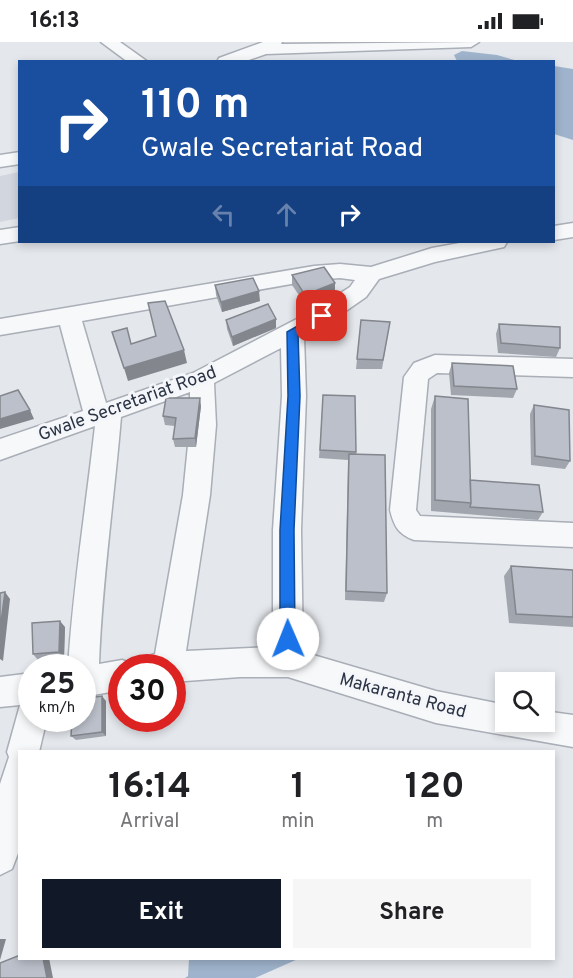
<!DOCTYPE html>
<html lang="en">
<head>
<meta charset="utf-8">
<style>
	body { margin:0; font-family:Overpass,sans-serif; background:#f6f6f6; color:#202124; height:100vh; display:flex; flex-direction:column; font-size:22px; white-space:nowrap }
	* { box-sizing:border-box; margin:0 }
	p { font-size:20px; color:#757577 }
	.icon { flex:none; width:33px; height:33px; fill:none; stroke:currentColor; stroke-width:2; stroke-linecap:round; stroke-linejoin:round }
	.map { position:relative; flex:1; overflow:hidden }
	.side { position:absolute; left:18px; top:708px; width:537px; height:210px; display:flex; flex-direction:column; background:#fff; border-radius:0px; box-shadow:0 3px 9px #0003 }
	.side>* { flex:none }
	.top-card { position:absolute; left:18px; top:18px; width:537px; height:183px; border-radius:0px; box-shadow:0 3px 9px #0003; background:#1a4fa0; color:#fff; overflow:hidden }
	.buttons { position:absolute; left:495px; top:630px; display:grid; gap:12px }
	.buttons a { display:grid; place-items:center; width:60px; height:60px; border-radius:0px; background:#fff; box-shadow:0 3px 9px #0003; font-size:30px }
	.speed { position:absolute; left:18px; top:612px; display:flex; gap:12px; font-size:30px; font-weight:700; text-align:center }
	.speed>* { display:grid; place-content:center; width:78px; height:78px; border-radius:50%; background:#fff; box-shadow:0 3px 9px #0003; line-height:1 }
	.speed small { font-size:15px; font-weight:400 }
	.speed .limit { border:9px solid #d22; background:#fff; color:#111 }
	.pin { position:absolute; display:grid; place-items:center; width:51px; height:51px; color:#fff; margin:-26px; border-radius:12px; box-shadow:0 3px 9px #0006 }
	.me { position:absolute; width:66px; margin:-33px; rotate:359deg; stroke-linejoin:round; filter:drop-shadow(0 0 4px #0008) }
	.turn { display:flex; align-items:center; gap:21px; height:126px; padding:0 24px; font-size:27px }
	.turn .icon { width:78px; height:78px; stroke-width:2.5 }
	.turn b { display:block; font-size:42px; line-height:51px }
	.lanes { display:flex; align-items:center; height:57px; padding:0 24px; background:#0003; justify-content:center; gap:30px; direction:ltr }
	.lanes .off { opacity:.35 }
	.eta { display:flex; justify-content:space-evenly; align-items:center; height:102px; text-align:center }
	.eta b { font-size:36px; font-weight:700; line-height:42px }
	.cta { display:flex; gap:12px; margin-top:auto; padding:12px 24px }
	.cta a { flex:1; height:69px; border-radius:0px; background:#111827; color:#fff; font-size:24px; font-weight:700; line-height:69px; text-align:center }
	.cta a+a { background:#f6f6f6; color:#202124 }
	.status { display:flex; justify-content:space-between; align-items:center; height:42px; padding:0 30px; background:#fff; direction:ltr }
	.status svg { height:16px; fill:currentColor }
	.map>svg:first-child { display:block }
	.built { fill:#d2d6de }
	.water { fill:#9fb4cc }
	.lines { fill:none; stroke-linecap:round; stroke-linejoin:round }
	.minor-casing { stroke:#a9aeb7; stroke-width:3 }
	.minor { fill:#f7f8fa; fill-rule:evenodd }
	.wall { fill:#a1a5ae }
	.shaded-wall { fill:#83868d }
	.building { fill:#bbc0ca; stroke:#83868d; stroke-width:1.5 }
	.route { fill:#1a73e8; stroke:#114b97; stroke-width:1.5 }
	.labels { text-anchor:middle; stroke-width:6; stroke-linejoin:round; paint-order:stroke }
	.street-label { font-size:18px; fill:#2b3445; stroke:#f4f6f9 }
</style>
</head>
<body>
<div class="status"><b>16:13</b><svg viewBox="0 0 49 12"><path d="M0 12V9h3v3zM5 12V6h3v6zM10 12V3h3v9zM15 12V0h3v12zM26 1h20v11H26zM47 4h2v5h-2z"/></svg></div>
<div class="map">
<svg width="573" height="936" viewBox="0 0 573 936">
	<rect width="100%" height="100%" fill="#e4e7ec"/>
	<path class="built" d="M19,130V176L0,180V134Z"/>
	<path class="water" d="M462,9L497,13L518,19H457L454,13Z
		M554,24L573,27V98L554,92Z
		M189,917V916L298,917L255,936H185L188,934Z"/>
	<g class="lines">
		<g class="minor-casing">
			<path id="minor" d="M101,0H120L148,20H128Z
				M263,0H282L281,2L479,0L471,5L266,12L243,20H217L219,16Z
				M20,110V122L0,125V113Z
				M573,181V195L554,198V184Z
				M20,185V199L0,202V188Z
				M465,200H507L504,205L435,220L379,237L366,255L330,280L304,294L306,354L301,488L303,610L436,649L506,663V680H544V669L573,673V705L436,681L288,635H240L172,640V626H142L146,615L155,612L183,453L190,383V350L121,375C114,458 102,539 99,622L122,618L133,622L134,626H122V648L82,655V626H68C73,545 86,465 95,384L0,418V397L83,369L60,283L0,293V277L314,224L340,222L371,225L432,206ZM340,236L355,238L350,245L314,268L193,331L106,361L82,279L314,238ZM281,306L282,354L273,488V605L186,609L210,453L216,383L214,341Z
				M435,313L573,317V335L437,331L428,337L416,468L420,474L573,481V505L414,498C398,492 394,484 390,468L404,335L414,321Z
				M32,631V676H47L39,710H20V806L12,827L0,833V742L9,715L7,710L20,663L0,665V635Z"/>
		</g>
		<use href="#minor" class="minor"/>
	</g>
	<path class="wall" d="M292,233L335,241V251L305,262L292,243Z
		M215,243L260,259L222,270L216,253Z
		M276,277V286L233,304L227,287L226,278Z
		M361,278L390,280L382,327H356Z
		M499,282L560,306L556,315L498,311L496,292Z
		M452,321L517,347L513,356L451,353L449,331Z
		M323,353L356,410L387,551L384,560L345,558L348,418L319,416Z
		M435,354L470,438L543,470L538,478L431,469V367Z
		M534,363L570,419L565,427L531,423L530,372Z
		M201,364L196,405H175L173,397L175,384L165,383L163,374Z
		M511,524L573,528V585L509,581L504,534Z
		M65,585L64,616L38,618L33,612Z
		M106,659V694L76,698L71,694Z"/>
	<path class="shaded-wall" d="M335,241V251L305,262V253Z
		M259,249L260,259L222,270L221,260Z
		M276,277V286L233,304L232,295Z
		M184,308L187,321L128,339L124,326Z
		M200,356L201,364L196,405L195,396Z
		M30,368L34,377L0,387V377Z
		M5,550L10,557L3,619L0,617V587Z
		M60,579L65,585L64,616L59,610Z
		M102,654L106,659V694L102,690Z
		M0,897H6L0,918Z
		M43,916H49L53,936H47Z"/>
	<path class="building" d="M324,225L335,241L305,253L292,233Z
		M253,236L259,249L221,260L215,243Z
		M165,259L184,308L124,326L112,290L127,286L131,302L156,294L148,261Z
		M268,262L276,277L232,295L226,278Z
		M361,278L390,280L383,318L357,317Z
		M499,282L560,285V306L501,301Z
		M452,321L513,324L517,347L454,344Z
		M18,348L30,368L0,377V354Z
		M323,353L355,354L356,410L320,408Z
		M435,354L468,357L471,461L435,458Z
		M166,356H200L195,396L173,397L176,376L163,374Z
		M534,363L569,368L570,419L535,414Z
		M349,412L385,413L387,551L346,549Z
		M470,438L539,443L543,470L470,465L471,461Z
		M511,524L573,528V575L516,572Z
		M5,550L0,587V551Z
		M60,579L59,610L33,612L32,581Z
		M102,654V690L71,694L72,676H82V657Z
		M20,913V916H43L47,936H0V921Z"/>
	<path class="route" d="M322,270L326,271V277L298,292L300,354L294,488L295,597L293,603L288,605L282,603L280,597V488L288,354L287,290Z"/>
	<g class="labels">
		<g class="street-label">
			<text transform="translate(127 361) rotate(-20)" y="6">Gwale Secretariat Road</text>
			<text transform="translate(403 653) rotate(15)" y="6">Makaranta Road</text>
		</g>
	</g>
</svg>
<div class="buttons">
<a><svg class="icon" aria-label="search" viewBox="0 0 24 24"><circle cx="10" cy="10" r="6"/><path d="M15 15l6 6"/></svg></a>
</div>
<div class="speed"><div>25<small>km/h</small></div><div class="limit">30</div></div>
<div class="pin" style="left:322px;top:274px;background:#d93025"><svg class="icon" aria-label="arrive" viewBox="0 0 24 24"><path d="M6 21V4h12l-3 4 3 4H6"/></svg></div>
<svg class="me" style="left:288px;top:597px" viewBox="-20 -20 40 40"><circle r="19" fill="#fff"/><path d="M0-13L10 11 0 6-10 11z" fill="#1a73e8"/></svg>
<div class="top-card">
<div class="turn"><svg class="icon" aria-label="right" viewBox="0 0 24 24"><path d="M7 20v-9h11M14 6l5 5-5 5"/></svg><div><b>110 m</b>Gwale Secretariat Road</div></div>
<div class="lanes"><svg class="icon off" aria-label="left" viewBox="0 0 24 24"><path d="M17 20v-9H6M10 6l-5 5 5 5"/></svg><svg class="icon off" aria-label="ahead" viewBox="0 0 24 24"><path d="M12 20V5M6 11l6-6 6 6"/></svg><svg class="icon" aria-label="right" viewBox="0 0 24 24"><path d="M7 20v-9h11M14 6l5 5-5 5"/></svg></div>
</div>
<section class="side">
<div class="eta">
<div><b>16:14</b><p>Arrival</p></div>
<div><b>1</b><p>min</p></div>
<div><b>120</b><p>m</p></div>
</div>
<div class="cta"><a>Exit</a><a>Share</a></div>
</section>
</div>
</body>
</html>
